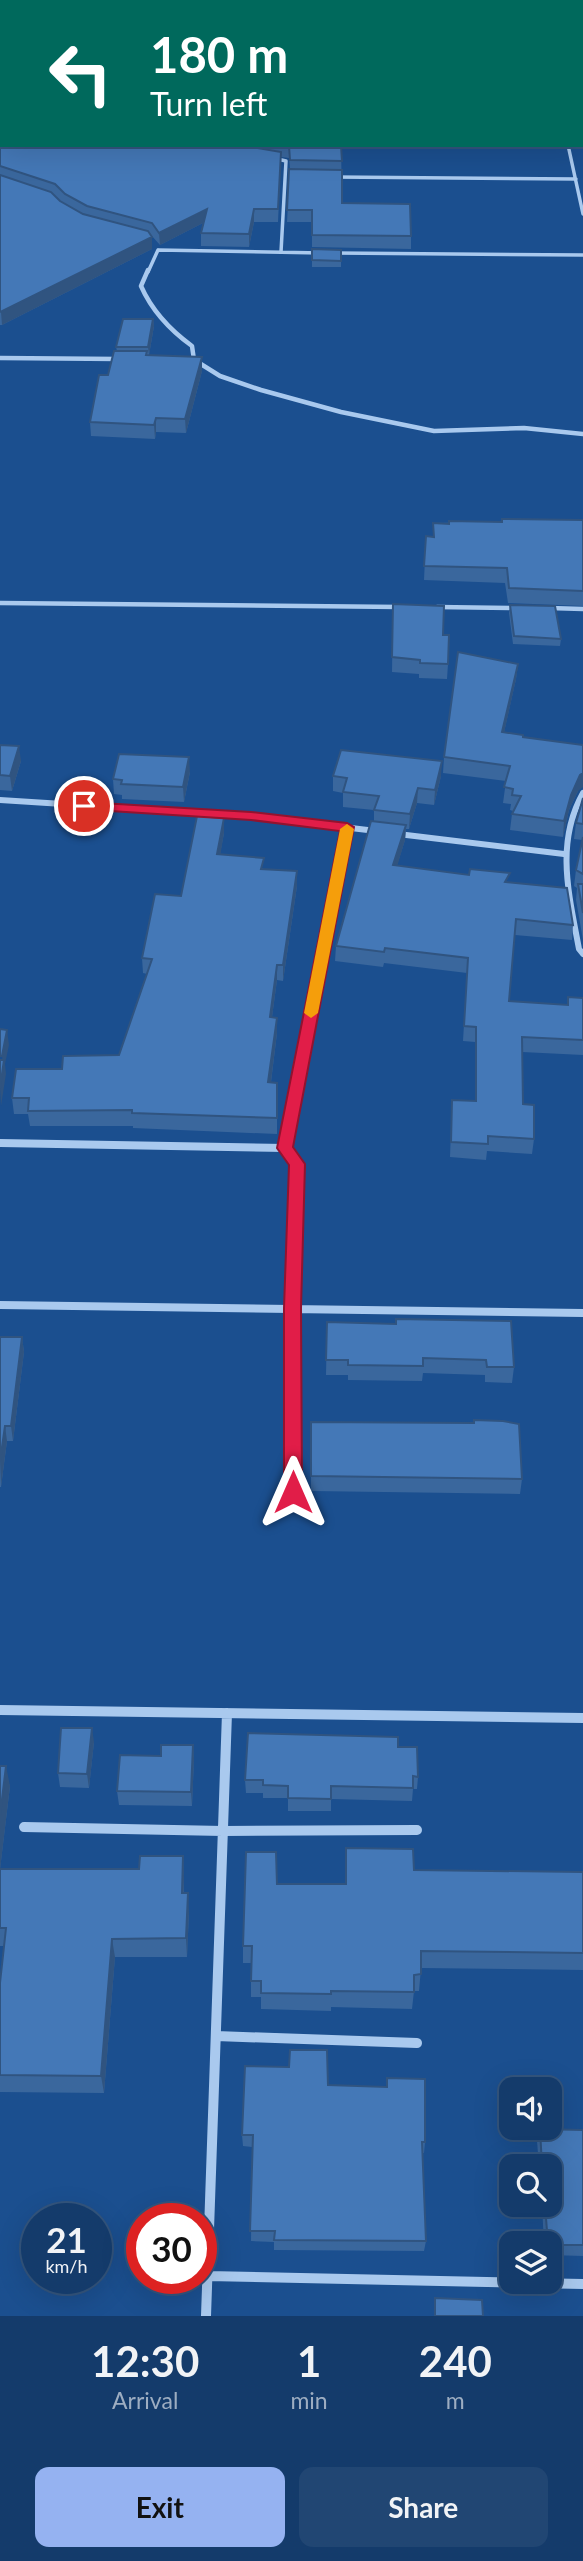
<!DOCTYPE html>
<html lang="en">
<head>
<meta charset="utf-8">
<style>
	body { margin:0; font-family:Lato,sans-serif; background:#214673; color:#f1f3f6; height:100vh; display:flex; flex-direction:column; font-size:26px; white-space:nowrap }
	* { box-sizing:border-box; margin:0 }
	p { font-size:23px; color:#9dadc1 }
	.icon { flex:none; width:38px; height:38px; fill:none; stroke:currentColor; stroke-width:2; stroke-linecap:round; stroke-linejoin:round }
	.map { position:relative; height:2316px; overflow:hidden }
	.side { display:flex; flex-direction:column; background:#143b6b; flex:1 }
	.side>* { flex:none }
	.guide { position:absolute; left:0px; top:0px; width:584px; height:147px; box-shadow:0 7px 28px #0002,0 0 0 2px #33557e; background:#00695c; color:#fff; overflow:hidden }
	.fabs { position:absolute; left:499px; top:2077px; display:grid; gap:14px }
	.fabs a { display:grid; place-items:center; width:63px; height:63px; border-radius:14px; background:#143b6b; box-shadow:0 7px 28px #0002,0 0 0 2px #33557e; font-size:35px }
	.speed { position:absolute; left:21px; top:2203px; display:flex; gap:14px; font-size:35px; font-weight:700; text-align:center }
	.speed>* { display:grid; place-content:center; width:91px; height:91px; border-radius:50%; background:#143b6b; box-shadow:0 7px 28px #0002,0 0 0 2px #33557e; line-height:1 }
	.speed small { font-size:18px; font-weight:400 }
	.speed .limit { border:10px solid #d22; background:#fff; color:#111 }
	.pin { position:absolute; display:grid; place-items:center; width:60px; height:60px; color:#fff; margin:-30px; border:4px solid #fff; border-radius:50%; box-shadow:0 2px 7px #0007 }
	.me { position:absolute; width:77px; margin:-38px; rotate:0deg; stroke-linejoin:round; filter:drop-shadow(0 0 5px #0008) }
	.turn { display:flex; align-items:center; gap:24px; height:147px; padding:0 35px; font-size:32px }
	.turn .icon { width:91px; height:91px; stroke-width:2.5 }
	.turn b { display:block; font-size:49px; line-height:60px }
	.eta { display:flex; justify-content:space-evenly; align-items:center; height:119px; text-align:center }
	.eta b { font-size:42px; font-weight:700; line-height:49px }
	.action { display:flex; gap:14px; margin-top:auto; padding:14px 35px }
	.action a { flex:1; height:80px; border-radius:14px; background:#95b2f1; color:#111; font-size:28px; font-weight:700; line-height:80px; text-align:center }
	.action a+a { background:#214673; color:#f1f3f6 }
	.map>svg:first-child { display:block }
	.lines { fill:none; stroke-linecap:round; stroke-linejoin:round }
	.street-far4 { stroke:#a9c9ee; stroke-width:3.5 }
	.street-far3 { stroke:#a9c9ee; stroke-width:4.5 }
	.street-far2 { stroke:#a9c9ee; stroke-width:6 }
	.street-far1 { stroke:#a9c9ee; stroke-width:8 }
	.street { stroke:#a9c9ee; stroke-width:10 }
	.wall { fill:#3a679d }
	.shaded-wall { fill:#305480 }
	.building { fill:#4478b7; stroke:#305480; stroke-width:2 }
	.route { fill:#e11d48; stroke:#92132f; stroke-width:2 }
	.slow { fill:#f59e0b }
</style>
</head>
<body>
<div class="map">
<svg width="583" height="2316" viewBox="0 0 583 2316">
	<rect width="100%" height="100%" fill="#1b4f8f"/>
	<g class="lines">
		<path class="street-far4" d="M568,145L583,214
			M273,158L286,161L281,252
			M334,177L576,179
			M158,250L322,253
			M334,253L583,255
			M148,272L158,250"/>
		<path class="street-far3" d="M148,270L141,286C152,311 170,330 192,346L194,360
			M0,358L118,359
			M196,361L220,376L261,390L341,412L434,431L524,428L583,434
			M0,603L400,607
			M437,607L519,608
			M549,608L583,609"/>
		<path class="street-far2" d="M583,793C555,843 569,895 579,949L583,954
			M0,800L251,816L376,831
			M398,834L564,854
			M303,1054L347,827"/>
		<path class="street-far1" d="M0,1143L285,1148L297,1164L292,1308L293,1492
			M285,1148L303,1053
			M0,1305L583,1313"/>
		<path class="street" d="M0,1710L583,1718
			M24,1827L223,1831L417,1830
			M216,2036L417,2043
			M208,2276L583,2284
			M206,2316L227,1713"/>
	</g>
	<path class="wall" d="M0,101L2,145L257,148L264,149V145H341L342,203L411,236V249L312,247V222H287L290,169L289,158L281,157L278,222H254L249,247L201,246V233L203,223L160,245L151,235L152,249L2,325H0Z
		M312,249L341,250V267H312Z
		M153,319L154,326L149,355H147L202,357V371L186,433L156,432L155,439L91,436L90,422L108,375L117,351L116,347Z
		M583,520V606L508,603L505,583L424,580L426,536L433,537V523Z
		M393,604L443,635L448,664L447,679L419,678V674L392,672Z
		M510,605L561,639L560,646L513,644L509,613Z
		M518,664L516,679L504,732L523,737L578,791L569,810L563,837L510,830L512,814L513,811L510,810L511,804L503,803L506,781L443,773L444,757Z
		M0,745L21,761L12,791L0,790Z
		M190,772L184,802L122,799V795L114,794L113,779Z
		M333,776H441L434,805L417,803L409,829H406L405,840L397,865L509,882L573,925L572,940L515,935L509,1001L567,1005L568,997L583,998V1055L522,1052L523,1104L534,1139L532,1154L487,1151L486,1160L450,1157L452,1100L475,1101V1042L463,1041L467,973L384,963L383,967L335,961L336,946L374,822V810L343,807V793L333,791Z
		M583,798V940L576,900L577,888L574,886L576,870L582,840L574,839L576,823Z
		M224,818V833L220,854L264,869L297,871V886L283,981L277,980L272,1017L277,1033L271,1082L277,1083V1134L133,1128V1126H30L28,1114H14L12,1098L62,1069L119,1055L147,974L143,973L142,958L181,896Z
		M327,1322L395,1324L514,1367L512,1383L485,1382V1375L423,1373L422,1381L348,1380V1375H326Z
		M0,1337H22L24,1352L13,1441H7L1,1487H0Z
		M311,1422L522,1479L520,1494L311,1491Z
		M94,1742L89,1788L60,1787L58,1773Z
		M193,1745L194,1759L192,1806L119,1805L117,1791L161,1756Z
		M398,1747L418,1777L417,1789H413L412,1801L331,1799V1811H288V1798H263V1793H246L245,1780Z
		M0,1766L10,1786L0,1869H139L183,1856L184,1875V1893L189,1912L187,1957H115L104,2093L0,2092V1983L4,1946H0Z
		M346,1848L414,1870L583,1872V1970L421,1968L419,1991H414L412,2009L331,2007V2011L261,2009V1997H251V1963H243V1946L277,1884H345Z
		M387,2078L425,2142L424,2153H422L426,2241L424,2251L274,2250V2242L251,2241L252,2147L243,2146L242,2135L328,2085L386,2087Z
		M540,2129L583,2130V2256L550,2255V2244H544L542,2205H550V2166H539L537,2141Z"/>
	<path class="shaded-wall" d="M207,209V221L160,245L159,233Z
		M254,209V222L249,247V234Z
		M152,237V249L2,325L1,312Z
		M153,319L154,326L149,355L148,347Z
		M202,357V371L186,433L185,419Z
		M156,418V432L155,439L154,425Z
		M518,664L516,679L501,747L502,732Z
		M19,746L21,761L12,791L10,776Z
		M189,757L190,772L184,802L183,787Z
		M442,761L441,776L434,805L435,790Z
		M583,773V787L578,791L569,810L563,837L564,821L571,795L580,775Z
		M418,788L417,803L409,829L410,814Z
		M224,818V833L218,869L217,854Z
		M406,825L405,840L393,880V865Z
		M297,871V886L283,981V965Z
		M277,965V980L270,1032V1017Z
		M277,1018V1033L269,1097L268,1082Z
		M7,1030L9,1045L5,1064L6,1074L1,1106L0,1088L3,1067L2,1056Z
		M22,1337L24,1352L13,1441L11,1426Z
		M5,1426L7,1441L1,1487L0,1461Z
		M92,1728L94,1742L89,1788L87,1774Z
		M193,1745L194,1759L192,1806L191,1792Z
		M6,1766L10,1786L0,1870V1816Z
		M183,1856L184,1875L183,1912L182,1893Z
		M188,1893L189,1912L187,1957L186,1938Z
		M112,1939L115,1957L104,2093L101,2076Z"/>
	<path class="building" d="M0,101H2V145H257V148L281,152L278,209H254L249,234L201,233L207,209L159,233L152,223L87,206L65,194L55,184L0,166Z
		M286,145H341L342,161L290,160L289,146Z
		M289,169L342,170V203L410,204L411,236L312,235V210H287Z
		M0,175L51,192L60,201L83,214L148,231L152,237L0,312Z
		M312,249L341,250V261L312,260Z
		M123,319H153L148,347H116Z
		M114,351H147L146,355L202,357L185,419L156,418L154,425L90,422L99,375H108Z
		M502,519L583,520V591L509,588L507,568L424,566L426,536L434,537L433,523L449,524V521L502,522Z
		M393,604L444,606L443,635H449L448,664L420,663V660L392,657Z
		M510,605L555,606L561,639L514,636Z
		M458,652L518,664L502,732L523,735V737L583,745V773L580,775L571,795L564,821L512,814L521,796L512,795L513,789L504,787L510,766L444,757Z
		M0,745L19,746L10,776L0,775Z
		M341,750L442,761L435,790L418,788L410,814L374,810L379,796L343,792L347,778L333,776Z
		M119,754L189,757L183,787L121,784L122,780L113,779Z
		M583,798V824L576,823Z
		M197,816L224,818L217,854L264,858L261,869L297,871L283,965H277L270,1017L277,1018L268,1082L277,1083V1118L132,1113V1110L28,1111L29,1098H12L16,1069H62L63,1056L119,1055L152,959L142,958L155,894L181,896Z
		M371,821L406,825L393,865L469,875L470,869L510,873L505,882L567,888L573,925L516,919L509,1001L568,1005V997L583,998V1040L522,1037L523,1104L534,1105V1139L488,1136V1144L451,1142L452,1100L476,1101V1027L464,1026L468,958L385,948L384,952L336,946Z
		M583,837V874L576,870Z
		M578,884H583V913Z
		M0,1029L7,1030L2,1056H0Z
		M0,1060H4L0,1088Z
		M396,1319L511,1321L514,1367H487L486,1360L423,1358V1366L348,1365V1360H326L327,1322L396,1324Z
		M0,1337H22L11,1426H5L0,1461Z
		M474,1420L503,1421L519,1424L522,1479L311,1476V1422L474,1423Z
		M61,1728H92L87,1774L58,1773Z
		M248,1733L398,1737V1747H417L418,1777L413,1776V1788L331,1786V1799L288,1798V1786L263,1785V1780H245Z
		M161,1745H193L191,1792L117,1791L120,1755L161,1756Z
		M0,1766H6L0,1816Z
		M346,1848L413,1849L414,1870L583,1872V1953L421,1951V1974L414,1975V1992L331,1991V1994L261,1993V1981H251L252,1946H243L246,1852H276L277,1884H346Z
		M140,1856H183L182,1893H188L186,1938L112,1939L101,2076L0,2075V1983L6,1928H0V1869H139Z
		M290,2050H327L328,2085L387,2087V2078L425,2079V2142H422L426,2241L274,2240L275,2231H250L253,2135H242L245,2066L289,2067Z
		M540,2129L583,2130V2245H550V2244H548L545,2205H550V2166H542Z
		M435,2298L482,2300L483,2316H435Z"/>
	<path class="route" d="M84,802L251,812L347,823L354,827L293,1147L305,1164L301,1308L302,1492L299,1498L293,1500L286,1498L284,1492V1308L289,1165L277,1148L340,831L251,820L79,809L77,806Z"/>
	<path class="slow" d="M347,824L354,829L318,1013L311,1018L304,1013L340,829Z"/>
</svg>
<div class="fabs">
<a><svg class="icon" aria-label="sound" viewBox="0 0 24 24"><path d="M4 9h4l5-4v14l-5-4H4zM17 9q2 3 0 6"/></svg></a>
<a><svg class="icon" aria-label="search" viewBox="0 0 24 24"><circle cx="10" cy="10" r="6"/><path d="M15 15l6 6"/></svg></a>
<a><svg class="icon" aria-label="layers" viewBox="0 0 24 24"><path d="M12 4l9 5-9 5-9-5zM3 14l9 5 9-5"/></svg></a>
</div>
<div class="speed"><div>21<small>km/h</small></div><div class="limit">30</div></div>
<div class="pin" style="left:84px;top:806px;background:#d93025"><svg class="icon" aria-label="arrive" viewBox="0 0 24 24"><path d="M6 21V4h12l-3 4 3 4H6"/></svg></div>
<svg class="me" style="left:293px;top:1492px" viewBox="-20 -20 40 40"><path d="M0-17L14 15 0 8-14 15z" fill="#e11d48" stroke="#fff" stroke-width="4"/></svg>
<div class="guide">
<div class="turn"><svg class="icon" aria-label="left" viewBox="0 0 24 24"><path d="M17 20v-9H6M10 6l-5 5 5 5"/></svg><div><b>180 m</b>Turn left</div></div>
</div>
</div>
<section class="side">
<div class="eta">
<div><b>12:30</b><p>Arrival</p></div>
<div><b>1</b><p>min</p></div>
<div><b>240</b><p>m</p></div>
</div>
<div class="action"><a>Exit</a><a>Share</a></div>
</section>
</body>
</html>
